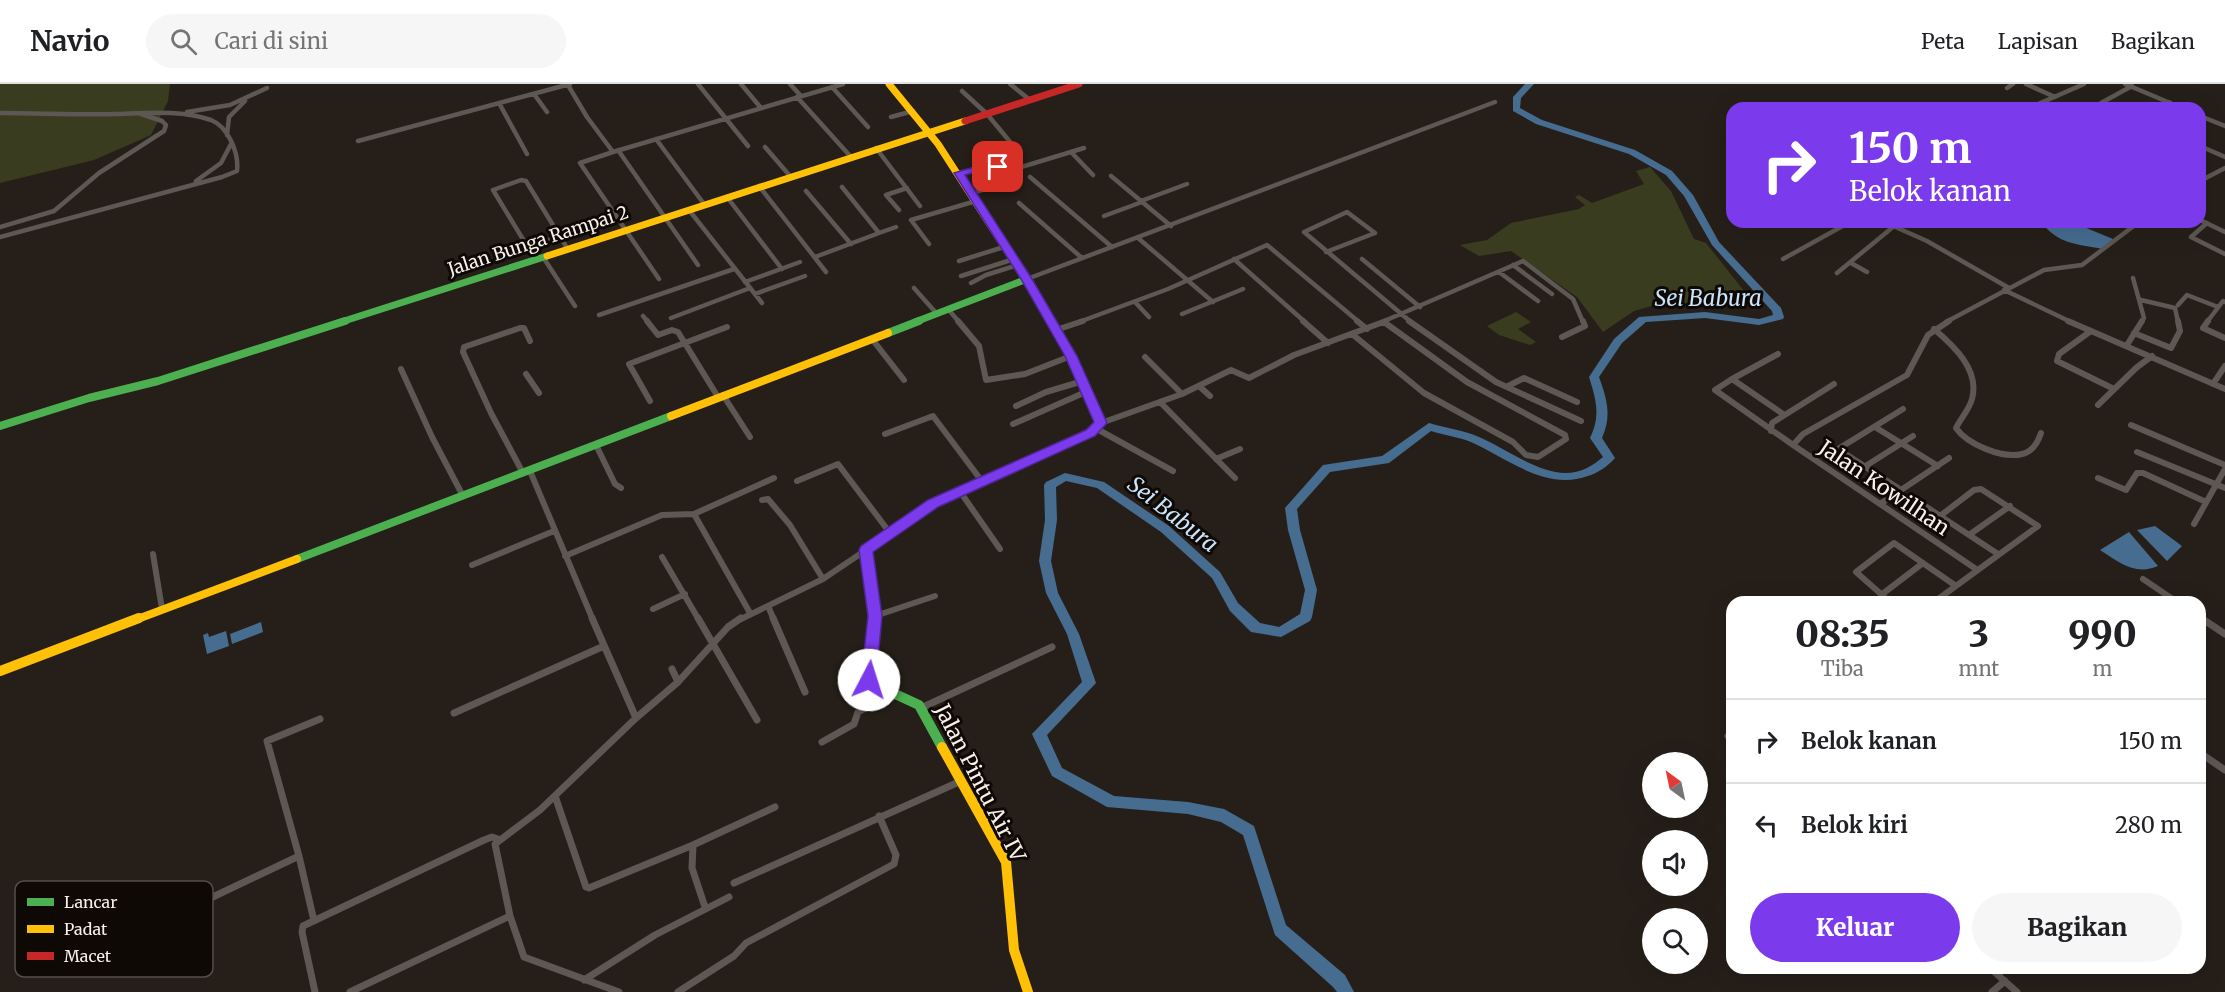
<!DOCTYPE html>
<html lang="id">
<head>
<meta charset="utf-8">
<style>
	body { margin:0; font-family:Merriweather,serif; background:#f6f6f6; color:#202124; height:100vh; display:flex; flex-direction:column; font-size:22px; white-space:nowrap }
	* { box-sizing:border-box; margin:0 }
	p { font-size:20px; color:#757577 }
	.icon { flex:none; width:33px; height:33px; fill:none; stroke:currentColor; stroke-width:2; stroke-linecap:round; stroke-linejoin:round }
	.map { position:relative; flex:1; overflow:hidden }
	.panel { position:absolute; left:1726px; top:512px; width:480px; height:378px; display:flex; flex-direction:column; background:#fff; border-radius:18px; box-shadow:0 6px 24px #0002 }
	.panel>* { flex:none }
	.guide { position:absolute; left:1726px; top:18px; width:480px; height:126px; border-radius:18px; box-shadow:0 6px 24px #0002; background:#7c3aed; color:#fff; overflow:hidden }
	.needle { width:39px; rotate:327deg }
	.buttons { position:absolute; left:1642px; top:668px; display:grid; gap:12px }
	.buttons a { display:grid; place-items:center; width:66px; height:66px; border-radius:50%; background:#fff; box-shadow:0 6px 24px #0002; font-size:30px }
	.pin { position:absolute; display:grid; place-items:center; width:51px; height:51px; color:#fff; margin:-26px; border-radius:12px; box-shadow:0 3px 9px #0006 }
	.me { position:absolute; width:66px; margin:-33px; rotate:5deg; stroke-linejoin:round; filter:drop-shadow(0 0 4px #0008) }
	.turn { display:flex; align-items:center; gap:21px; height:126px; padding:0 24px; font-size:27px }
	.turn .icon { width:78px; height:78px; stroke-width:2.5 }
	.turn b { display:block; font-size:42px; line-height:51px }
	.eta { display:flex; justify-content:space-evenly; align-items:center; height:102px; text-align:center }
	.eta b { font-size:36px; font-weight:800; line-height:42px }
	.action { display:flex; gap:12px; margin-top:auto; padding:12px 24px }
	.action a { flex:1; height:69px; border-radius:36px; background:#7c3aed; color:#fff; font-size:24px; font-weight:800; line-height:69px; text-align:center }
	.action a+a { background:#f6f6f6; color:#202124 }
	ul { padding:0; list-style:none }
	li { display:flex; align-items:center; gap:18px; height:84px; padding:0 24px; border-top:2px solid #e0e0e0 }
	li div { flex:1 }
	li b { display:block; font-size:22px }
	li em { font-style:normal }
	header { display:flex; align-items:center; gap:36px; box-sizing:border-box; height:84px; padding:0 30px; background:#fff; border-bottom:2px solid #e0e0e0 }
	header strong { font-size:28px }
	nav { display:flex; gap:33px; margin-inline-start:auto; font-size:21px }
	.search { width:420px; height:54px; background:#f6f6f6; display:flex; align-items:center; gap:15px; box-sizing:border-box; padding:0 21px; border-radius:33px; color:#757577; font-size:22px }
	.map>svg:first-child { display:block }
	.green { fill:#3a3c20 }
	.water { fill:#466d90 }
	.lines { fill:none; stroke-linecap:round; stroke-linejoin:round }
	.river { fill:#466d90; fill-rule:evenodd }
	.street-far2 { stroke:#5d5854; stroke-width:4.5 }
	.street-far1 { stroke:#5d5854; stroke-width:6 }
	.street { stroke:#5d5854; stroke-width:7 }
	.fast-far2 { stroke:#4caf50; stroke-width:7 }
	.fast-far1 { stroke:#4caf50; stroke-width:8 }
	.fast { stroke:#4caf50; stroke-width:10 }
	.slow-far2 { stroke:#ffc107; stroke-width:7 }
	.slow-far1 { stroke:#ffc107; stroke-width:8 }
	.slow { stroke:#ffc107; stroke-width:10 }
	.jam-far1 { stroke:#c62828; stroke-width:7 }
	.jam { stroke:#c62828; stroke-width:8 }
	.route { fill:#7c3aed; stroke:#51269a; stroke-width:1.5 }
	.labels { text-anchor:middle; stroke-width:6; stroke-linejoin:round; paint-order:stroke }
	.far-street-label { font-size:18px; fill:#f9f0e9; stroke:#0f0906 }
	.street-label { font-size:21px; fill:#f9f0e9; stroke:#0f0906 }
	.water-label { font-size:22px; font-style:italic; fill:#cae4fc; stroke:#0f0906 }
	.key { fill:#0f0906; stroke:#554e4a; stroke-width:1.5 }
	.key-label { font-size:16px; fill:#f9f0e9 }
</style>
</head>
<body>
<header>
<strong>Navio</strong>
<div class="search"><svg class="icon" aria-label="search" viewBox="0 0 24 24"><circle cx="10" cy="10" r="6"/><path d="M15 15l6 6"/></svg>Cari di sini</div>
<nav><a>Peta</a><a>Lapisan</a><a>Bagikan</a></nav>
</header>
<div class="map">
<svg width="2225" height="908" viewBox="0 0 2225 908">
	<rect width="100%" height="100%" fill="#261f19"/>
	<path class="green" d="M0,0H170L168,17L151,51L94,76L0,99Z
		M1650,83L1671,107L1694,155L1706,159L1756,222L1662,219L1634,227L1603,248L1577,213L1511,167L1479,172L1460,161L1487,156L1511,139L1579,125L1585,121L1575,113L1579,111L1592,119L1644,100L1636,87Z
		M1516,228L1531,238L1518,245L1536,258L1530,261L1499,251L1487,242Z"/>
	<path class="water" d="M2041,138H2072L2113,155L2103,165C2076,160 2058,160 2041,138Z
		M2155,442L2182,462L2167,477L2137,446Z
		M2129,448L2158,482C2135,492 2119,478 2100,466Z
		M261,538L263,548L232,560L230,550Z
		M226,547L229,562L207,570L203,551L208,549L209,553Z"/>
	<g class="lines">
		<path class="river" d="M1525,0H1534L1521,14L1520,24L1542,36L1635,66L1672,87L1693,111L1719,158L1781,224L1784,233L1783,235L1759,241L1705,234L1646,238L1622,259L1599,293C1607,315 1612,332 1602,354L1615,374C1608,382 1598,389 1588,392C1545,407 1509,375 1471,358C1459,353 1444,351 1431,347L1389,379L1330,388L1297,425L1300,446L1317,506L1312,533L1310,537L1281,553L1251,548L1230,527L1212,494L1161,448L1097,404L1066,397L1056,403L1057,436L1051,477L1058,509L1079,550L1096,599L1047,651L1062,684L1114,712L1188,718L1224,725L1254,742L1286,841L1345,891L1354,908H1337L1333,903L1275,851L1243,751L1221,738L1188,730L1107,723L1052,692L1032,650L1082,598L1067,550L1046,509L1039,477L1045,436L1044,401L1046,398L1065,389L1104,398L1169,442L1220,488L1238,519L1260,539L1279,543L1300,530L1305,506L1288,446L1285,424L1323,381L1382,372L1429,339C1445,344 1463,346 1479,353C1511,366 1551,402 1587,384C1593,381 1598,377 1603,373L1590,354C1601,332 1596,315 1589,293L1614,255L1639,233L1705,228L1759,235L1773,231L1772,227L1712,161L1684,112L1666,91L1629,70L1536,40L1513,27V13Z"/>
		<path class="street-far2" d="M698,0L748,62
			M741,0L761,24
			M790,0L801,12
			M1010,0L1030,16
			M2026,0L2055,13
			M2125,0L2182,24
			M568,1L587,33L613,68L843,0
			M832,3L868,43
			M2007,4L2013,0
			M962,7L987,30L1020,70
			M534,10L547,28
			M797,13L851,73
			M499,19L527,70
			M2101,19L2132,2
			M2101,19L2111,24
			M2029,24L2084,0
			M2157,24L2169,18
			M187,28L230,21L267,4
			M0,29C39,29 77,31 116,30C149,29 180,26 211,36C229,43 239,70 237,87L222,93L0,153
			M2200,32L2225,42
			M891,33L913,27
			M227,51L229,33L245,17
			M656,55L704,120
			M358,57L570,0
			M2200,62L2225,73
			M765,63L790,92
			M876,64L920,122
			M618,66L698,181
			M613,68L580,79L659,195
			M1071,68L1093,91
			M959,89L995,80L1005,88L1084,64
			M1111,92L1171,142
			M1030,93L1112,163
			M196,97L221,79L231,60
			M2200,97L2225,84
			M759,102L826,188
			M806,107L851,160
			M972,109L996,102
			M727,113L782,185
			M1141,117L1187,100
			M1019,119L1082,174
			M689,126L762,219
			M899,126L886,111L907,104
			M1104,132L1142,118
			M2200,136L2225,148
			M1884,138L1927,157L2009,204
			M2207,139L2191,153L2225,170
			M0,143L54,127L99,89L164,47L166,41L162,37L141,30
			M879,149L896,143
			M1375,149L1347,128L1304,148L1411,238
			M560,153L527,162L493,106L521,96L526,97L567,164
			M1138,154L1213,218
			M929,160L911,136L976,117
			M1326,168L1375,149
			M543,173L575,222
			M815,173L879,149L842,103
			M1234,175L1305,238
			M1362,175L1420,223
			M1783,175L1850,138
			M959,177L1007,162
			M1851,179L1867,188
			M1513,181L1552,210
			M1499,188L1538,217
			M1837,189L1893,143
			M961,192L1014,175
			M2133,194L2144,234L2141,238
			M1027,195L1495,18
			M745,198L800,178
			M971,199L986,191L1018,181
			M914,204L937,230
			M2004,206L2071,238
			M755,210L805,192
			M2141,216L2175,224L2178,238
			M1135,218L1149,233
			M2178,221L2187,211L2218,223
			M948,225L959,238
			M1182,230L1243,205
			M599,231L734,185
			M643,232L648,238
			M671,234L750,204
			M1079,238L1168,205L1267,161L1359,238
			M1382,238L1523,177L1573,215L1583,238
			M1946,238L2044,186L2082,181L2139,138
			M2207,238L2223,217L2225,218"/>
		<path class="street-far1" d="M647,237L658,251L672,246L678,248L718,313
			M958,237L979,262L986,296L1025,290L1071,272
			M1303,237L1328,259
			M1357,237L1367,245
			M1409,237L1496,298L1581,337
			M1949,237L1928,251L1907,291L1803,350L1793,361L1976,485
			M2068,237L2225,305
			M2208,237L2203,244L2225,254
			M1934,245C1954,262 1980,286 1972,315C1969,326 1961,334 1956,344C1967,360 2002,375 2022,370C2032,368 2038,358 2041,349
			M1056,246L1083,237
			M2091,247L2059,270L2057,277L2114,305
			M2134,249L2171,264L2180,247L2178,237
			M1352,250L1424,309L1513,358L1526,371L1538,373L1566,355L1565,351L1467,298L1384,238
			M1562,253L1585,242L1583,237
			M872,255L904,296
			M2127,261L2142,237
			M1145,273L1182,310
			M401,285L432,353L463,412
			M526,290L539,309
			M1732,295L1778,270
			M2213,300L2225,282
			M1199,302L1210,312
			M1508,302L1524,294L1577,318
			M723,311L750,353
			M650,317L629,280L727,243
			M1160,318L1235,394
			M2098,321L2136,284L2152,272
			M1016,322L1046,308L1083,297
			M1783,330L1732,295L1715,306L1793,361
			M1101,339L1182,310L1231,286L1249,294L1294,271L1386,237
			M1013,340L1088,307
			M2131,341L2225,381
			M1875,343L1938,382
			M1097,345L1173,387
			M1771,347L1772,339L1834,300
			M885,350L933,332L981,396
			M596,361L615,400L621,404
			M2137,368L2225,404
			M1216,375L1240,365
			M1864,383L1913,352
			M530,387L593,536
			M523,389L491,329L463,268L464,263L520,244H524L530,257
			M2098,394L2126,406L2137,389H2143L2206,418
			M797,397L838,380L890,449
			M959,406L1000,465
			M1901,406L1838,365L1903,325
			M762,416L768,415L790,441L823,495
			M1880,420L1949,374
			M1925,422L1998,470
			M694,430L750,529
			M2194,440L2225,385
			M1969,451L2010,422
			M153,470L162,525
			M565,472L662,431L694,430L774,394
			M662,473L699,536
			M472,481L554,447
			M2143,495L2177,518
			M1881,511L1923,479
			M1890,518L1856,488L1894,459L1956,502
			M1934,518L2038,442L1981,405L1974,406L1940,432
			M768,522L774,536
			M653,525L685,510
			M875,532L935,512
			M2200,534L2203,536
			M739,536L823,495L866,466"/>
		<path class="street" d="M592,534L636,634
			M698,534L757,636
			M773,534L805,608
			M2201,534L2225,550
			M672,585L678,598
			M921,624L1052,563
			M454,629L604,562
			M1728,652L1732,657
			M822,658L854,640L858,628L893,609
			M2200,669L2225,686
			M555,712L586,803L589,804L693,761L775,723
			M693,761L692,784L705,823
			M2200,791L2202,794
			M734,799L961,697
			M314,837L299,772L267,657L320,635
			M95,869L191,826
			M196,878L189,830L196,821L299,772
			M1990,884L2017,908
			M584,896L655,851L729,813
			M315,908L302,848L303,842L484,756L492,753L498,755
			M350,908L510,832
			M619,908L524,873L510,832L495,760L540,726L636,634L678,598L728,543L741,534
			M678,908L734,872L746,859L894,780L896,771L879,732
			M1992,908L2005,897"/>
		<path class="fast-far2" d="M341,238L547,172
			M915,238L1027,195"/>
		<path class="fast-far1" d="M888,249L919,237
			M0,342L89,314L158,297L345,237
			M297,475L671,332
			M875,536L866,466L899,444"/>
		<path class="fast" d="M875,534L869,598L919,621L942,663"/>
		<path class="slow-far2" d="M889,0L938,60L1053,238
			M547,172L965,37"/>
		<path class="slow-far1" d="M1052,237L1066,261
			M671,332L888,249
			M135,536L297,475"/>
		<path class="slow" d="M0,587L139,534
			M942,663L1006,778L1014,866L1028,908"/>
		<path class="jam-far1" d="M965,37L1079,0"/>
		<path class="jam" d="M899,444L942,415L1097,345L1101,337L1066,261"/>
	</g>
	<path class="route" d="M995,77L1002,81V85L993,84L965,91L1032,195L1077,272L1107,339L1095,352L938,423L873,468L882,532L876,596L874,600L869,602L863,600L861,596L868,532L859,466L861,462L928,416L1086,346L1094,338L1065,272L1021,195L954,89Z"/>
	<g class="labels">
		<g class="far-street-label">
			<text transform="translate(538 157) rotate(-18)" y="6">Jalan Bunga Rampai 2</text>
		</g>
		<g class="street-label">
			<text transform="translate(1884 404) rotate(34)" y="7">Jalan Kowilhan</text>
			<text transform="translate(980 699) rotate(63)" y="7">Jalan Pintu Air IV</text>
		</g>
		<g class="water-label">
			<text x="1708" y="222">Sei Babura</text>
			<text transform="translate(1173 430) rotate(38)" y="8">Sei Babura</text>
		</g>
	</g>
	<rect x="15" y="797" width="198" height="96" rx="9" class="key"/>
	<rect x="27" y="814" width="27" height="8" fill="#4caf50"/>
	<rect x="27" y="841" width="27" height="8" fill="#ffc107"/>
	<rect x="27" y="868" width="27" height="8" fill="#c62828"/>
	<g class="key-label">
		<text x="64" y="824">Lancar</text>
		<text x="64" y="851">Padat</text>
		<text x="64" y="878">Macet</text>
	</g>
</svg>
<div class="buttons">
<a><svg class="needle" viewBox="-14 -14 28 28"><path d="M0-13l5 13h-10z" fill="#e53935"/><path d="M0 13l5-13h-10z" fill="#757577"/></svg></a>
<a><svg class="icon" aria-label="sound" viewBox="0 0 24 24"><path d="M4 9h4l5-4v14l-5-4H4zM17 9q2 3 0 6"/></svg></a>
<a><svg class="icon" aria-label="search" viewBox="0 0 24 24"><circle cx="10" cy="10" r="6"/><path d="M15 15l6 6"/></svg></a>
</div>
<div class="pin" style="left:998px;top:83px;background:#d93025"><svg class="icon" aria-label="arrive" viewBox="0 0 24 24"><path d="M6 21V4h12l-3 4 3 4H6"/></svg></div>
<svg class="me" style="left:869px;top:596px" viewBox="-20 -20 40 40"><circle r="19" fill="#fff"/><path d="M0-13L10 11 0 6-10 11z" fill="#7c3aed"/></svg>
<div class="guide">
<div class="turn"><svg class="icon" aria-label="right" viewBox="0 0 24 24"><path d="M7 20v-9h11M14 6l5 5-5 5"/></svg><div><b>150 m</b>Belok kanan</div></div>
</div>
<section class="panel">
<div class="eta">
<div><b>08:35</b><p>Tiba</p></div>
<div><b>3</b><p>mnt</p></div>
<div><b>990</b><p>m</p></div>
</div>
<ul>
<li><svg class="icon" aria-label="right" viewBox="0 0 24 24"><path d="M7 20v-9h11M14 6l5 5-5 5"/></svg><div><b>Belok kanan</b></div><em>150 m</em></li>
<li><svg class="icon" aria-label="left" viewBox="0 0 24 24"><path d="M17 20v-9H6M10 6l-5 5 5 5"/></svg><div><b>Belok kiri</b></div><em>280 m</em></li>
</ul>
<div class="action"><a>Keluar</a><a>Bagikan</a></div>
</section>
</div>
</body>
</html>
